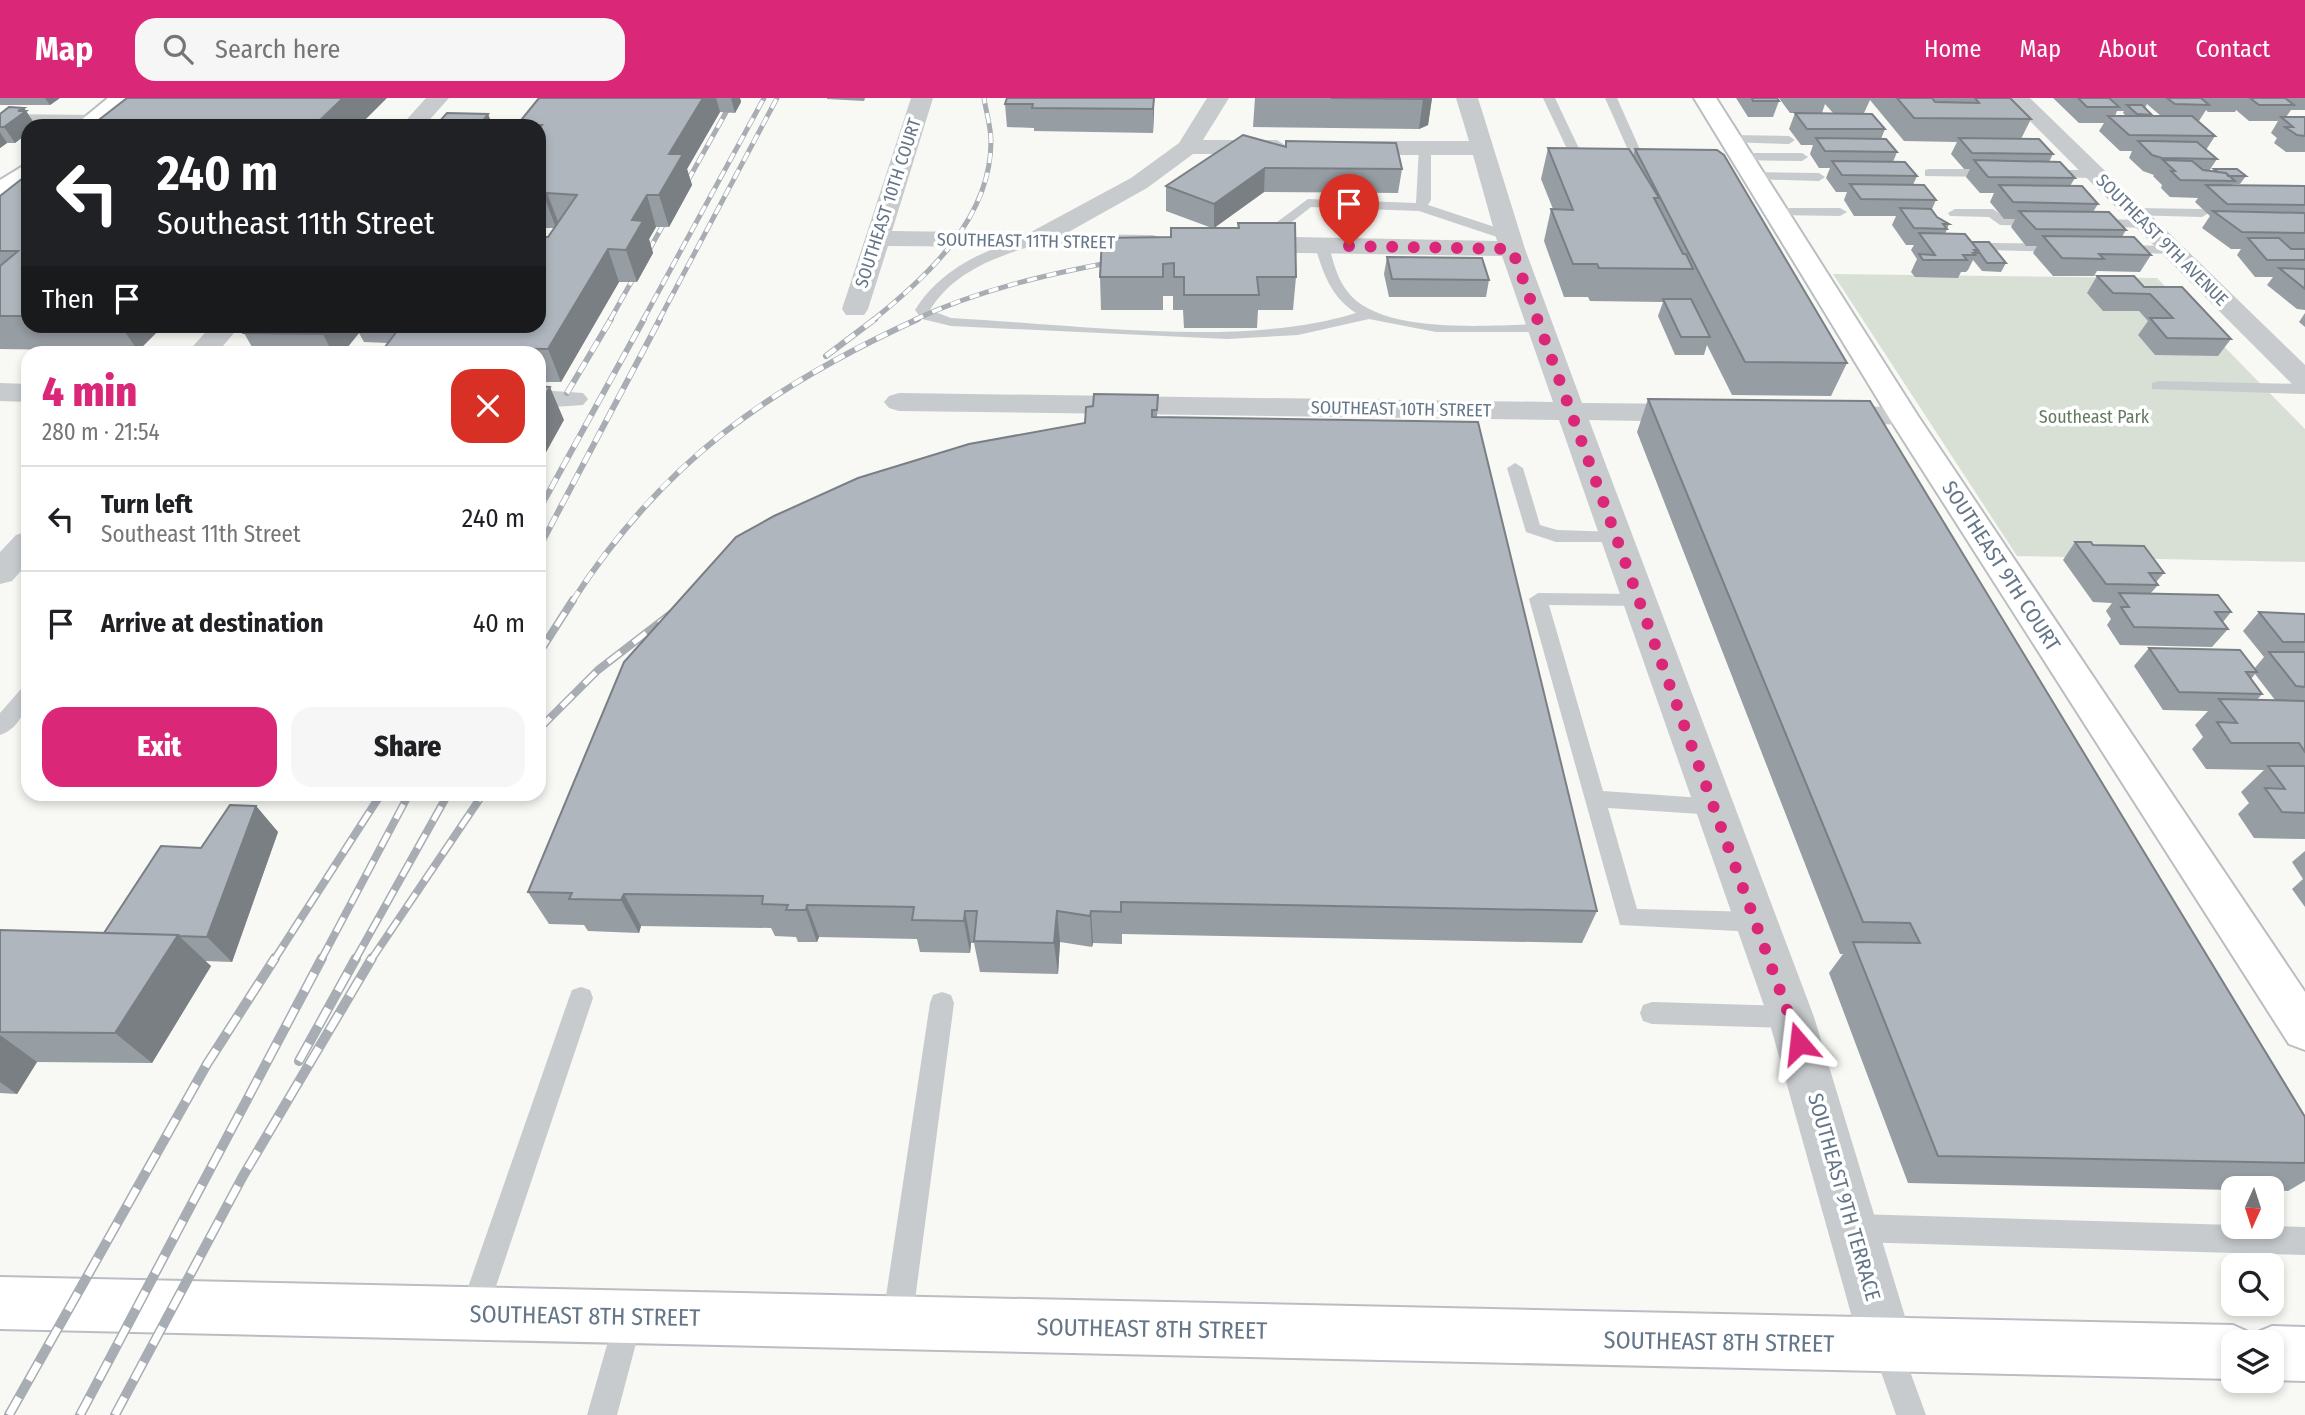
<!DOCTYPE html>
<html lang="en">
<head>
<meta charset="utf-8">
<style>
	body { margin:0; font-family:"Fira Sans Condensed",sans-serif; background:#f6f6f6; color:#202124; height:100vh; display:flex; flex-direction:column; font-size:26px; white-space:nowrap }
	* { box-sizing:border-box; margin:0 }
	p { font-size:23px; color:#757577 }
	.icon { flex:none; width:38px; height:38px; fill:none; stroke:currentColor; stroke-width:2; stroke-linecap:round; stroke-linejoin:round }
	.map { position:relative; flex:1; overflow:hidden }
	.side { position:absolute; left:21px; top:248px; width:525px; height:455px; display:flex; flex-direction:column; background:#fff; border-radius:21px; box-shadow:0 4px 10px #0003 }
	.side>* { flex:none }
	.guide { position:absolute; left:21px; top:21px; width:525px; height:214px; border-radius:21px; box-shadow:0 4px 10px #0003; background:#202124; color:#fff; overflow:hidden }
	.needle { width:46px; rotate:183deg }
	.fabs { position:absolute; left:2221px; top:1078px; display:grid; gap:14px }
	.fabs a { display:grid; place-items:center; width:63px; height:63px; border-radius:14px; background:#fff; box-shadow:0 4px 10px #0003; font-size:35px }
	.pin { position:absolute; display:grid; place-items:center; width:60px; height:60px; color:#fff; margin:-72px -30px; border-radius:50% 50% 50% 0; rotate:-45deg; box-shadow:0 0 7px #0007 }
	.pin .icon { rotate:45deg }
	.me { position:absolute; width:77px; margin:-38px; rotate:343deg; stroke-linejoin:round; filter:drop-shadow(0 0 5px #0008) }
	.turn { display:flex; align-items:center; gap:24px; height:147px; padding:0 21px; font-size:32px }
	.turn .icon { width:91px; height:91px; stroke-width:2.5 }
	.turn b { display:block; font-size:49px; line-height:60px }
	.then { display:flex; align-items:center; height:66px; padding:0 21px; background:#0003; gap:14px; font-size:26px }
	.round { display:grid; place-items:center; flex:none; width:74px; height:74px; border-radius:21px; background:#f6f6f6 }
	.summary { display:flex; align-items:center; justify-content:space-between; height:119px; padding:0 21px }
	h1 { font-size:42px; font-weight:800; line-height:52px; color:#db2777 }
	.cta { display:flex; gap:14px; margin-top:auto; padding:14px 21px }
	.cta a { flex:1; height:80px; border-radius:21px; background:#db2777; color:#fff; font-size:28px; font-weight:800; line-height:80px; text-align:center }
	.cta a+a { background:#f6f6f6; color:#202124 }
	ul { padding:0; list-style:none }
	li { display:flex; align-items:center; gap:21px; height:105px; padding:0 21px; border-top:2px solid #e0e0e0 }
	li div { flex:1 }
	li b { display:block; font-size:26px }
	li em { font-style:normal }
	header { display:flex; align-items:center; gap:42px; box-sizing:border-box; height:98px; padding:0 35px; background:#db2777; color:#fff }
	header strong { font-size:33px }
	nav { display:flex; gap:38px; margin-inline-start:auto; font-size:24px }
	.search { width:490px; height:63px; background:#f6f6f6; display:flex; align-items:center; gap:18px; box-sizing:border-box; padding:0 24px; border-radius:21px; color:#757577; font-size:26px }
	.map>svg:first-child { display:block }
	.green { fill:#d8e0d5 }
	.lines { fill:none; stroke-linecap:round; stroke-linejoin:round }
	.secondary-casing { stroke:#b9bec3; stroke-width:4 }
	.primary-casing { stroke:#babec2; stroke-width:4 }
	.lane { fill:#c7cbce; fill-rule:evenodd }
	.street { fill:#c7cbce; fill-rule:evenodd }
	.secondary { fill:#fff; fill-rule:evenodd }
	.primary { fill:#fff; fill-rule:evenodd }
	.rail-far3-casing { stroke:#a7adb3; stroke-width:5 }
	.rail-far2-casing { stroke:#a7adb3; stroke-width:6 }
	.rail-far1-casing { stroke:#a7adb3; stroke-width:8 }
	.rail-casing { stroke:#a7adb3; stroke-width:10 }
	.rail-far3 { stroke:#fff; stroke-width:3.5; stroke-dasharray:10; stroke-linecap:butt }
	.rail-far2 { stroke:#fff; stroke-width:4.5; stroke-dasharray:12; stroke-linecap:butt }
	.rail-far1 { stroke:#fff; stroke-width:5; stroke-dasharray:16; stroke-linecap:butt }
	.rail { stroke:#fff; stroke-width:7; stroke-dasharray:20; stroke-linecap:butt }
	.wall { fill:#969da3; fill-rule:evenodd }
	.shaded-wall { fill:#7a7f84 }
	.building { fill:#afb6bd; stroke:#7a7f84; stroke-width:2 }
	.route { stroke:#db2777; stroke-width:12; stroke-dasharray:0 21.6 }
	.labels { text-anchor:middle; stroke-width:7; stroke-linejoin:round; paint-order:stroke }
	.far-street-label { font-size:18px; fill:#647688; stroke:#fff }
	.far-park-label { font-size:18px; fill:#637a60; stroke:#fff }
	.street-label { font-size:21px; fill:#647688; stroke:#fff }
	.near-street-label { font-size:24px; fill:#647688; stroke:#fff }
</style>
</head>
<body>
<header>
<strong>Map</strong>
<div class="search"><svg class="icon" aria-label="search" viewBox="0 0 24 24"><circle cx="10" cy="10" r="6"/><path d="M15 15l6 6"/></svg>Search here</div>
<nav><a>Home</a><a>Map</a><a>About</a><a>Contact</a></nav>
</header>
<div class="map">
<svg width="2305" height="1317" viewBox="0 0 2305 1317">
	<rect width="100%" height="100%" fill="#f8f8f4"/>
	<path class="green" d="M1833,176L2157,180L2305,331V464L2017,458Z"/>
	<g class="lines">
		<g class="secondary-casing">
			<path id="secondary" d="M108,0H133L99,28H74Z
				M28,65V83L8,98L0,100V82Z
				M0,1179L2233,1227L2253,1236L2272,1228L2305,1229V1283L2272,1282V1244H2233V1281L0,1231Z"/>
		</g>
		<g class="primary-casing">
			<path id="primary" d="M1694,0H1716L1918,318L2305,894V952L2289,946L1888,318Z"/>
		</g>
		<path class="lane" d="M1543,0H1555L1584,61L1594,62V68H1575Z
			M1605,0H1617L1646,65L1644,68L1626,69L1620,65L1632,61Z
			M0,16L95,17L101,21L95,25L0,24Z
			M1730,37L1789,38L1795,42L1789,46L1726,44L1724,41Z
			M1425,46L1431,50V102L1428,107L1513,135V141H1503L1419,113L1311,109L1265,145L1253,142L1308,101L1416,105L1419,50Z
			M1741,55H1802L1808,59L1802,63L1737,62L1735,59Z
			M1929,71H1995L2001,75L1995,79L1925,78V72Z
			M2041,72H2095L2101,76L2095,80L2037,79V73Z
			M1753,74L1819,75L1825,79L1819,83L1749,81L1747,78Z
			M1776,110H1840L1847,114L1840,118L1771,117L1769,114Z
			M2133,110L2202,111L2209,115L2202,119L2128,117L2126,114Z
			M1955,111H1993L2004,119L2042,120L2049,124L2042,128L2000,127L1989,119L1950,118L1948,115Z
			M2092,121L2146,122L2153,126L2146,130L2087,128L2085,125Z
			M1035,138L1040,139V145C997,159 955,172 930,212L951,220C1071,226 1242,251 1356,215C1331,199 1323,175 1315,148L1322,144L1329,148C1333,163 1337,180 1347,193C1380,238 1492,227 1542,226L1549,230L1542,234H1436L1369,221L1298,237L1227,241L951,228L922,221L915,212C942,169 987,150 1035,138Z
			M1992,145L2065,146L2072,150L2065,154L1987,152L1985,149Z
			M2118,147L2172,148L2179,152L2172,156L2113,154L2111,151Z
			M2158,283L2305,286V296L2152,291V285Z
			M1515,365L1523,370L1540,427L1557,432L1618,434L1624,436L1627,440L1624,444H1556L1526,434L1507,370Z
			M1538,495L1640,496L1649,502L1640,508L1549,507L1603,693L1716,701L1724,703L1727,709L1724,715L1716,717L1608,710L1637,811L1757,814L1765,817L1769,824L1765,831L1757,834L1620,827L1529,501Z
			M28,589C28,608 21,630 0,637V615L21,591Z
			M581,889L590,892L593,900L487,1215L483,1225L473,1229L463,1225L459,1215L569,900L572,892Z
			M942,894L951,897L954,905L912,1225L907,1235L897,1240L887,1235L882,1225L930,905L933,897Z
			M1652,904L1791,908L1800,911L1803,919L1800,927L1791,930L1652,926L1643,923L1640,915L1643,907Z
			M1854,1116L2305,1129V1157L1854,1144L1844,1140L1840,1130L1844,1120Z
			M629,1205L639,1209L643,1219L617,1317H587L615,1219L619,1209Z
			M1887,1233L1897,1238L1926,1317H1896L1872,1248L1877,1238Z"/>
		<path class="street" d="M426,0H449L424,28H401Z
			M911,0H933L892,133L1029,135L1131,80L1179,45L1207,0H1229L1203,42H1277L1288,49L1277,56H1193L1147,90L1065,136L1153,137L1162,140L1166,145L1162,150L888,148L868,211L864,217H846L842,211Z
			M1456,0H1478L1525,151L1582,305L1695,306L1705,309L1710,315L1705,321L1695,324L1589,322L1814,919L1914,1248L1906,1267L1887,1275L1868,1267L1860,1248L1768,919L1559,322L899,313L889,310L884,304L889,298L899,295L1553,304L1502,158L1241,154L1232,151L1228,146L1232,141L1241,138L1497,143L1473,57H1344L1333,50L1344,43H1469Z
			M2007,0H2030L2305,267V292L2295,289Z
			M211,228H240L216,256H186Z
			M0,285L28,286V304L0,303Z
			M539,292L583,295L588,301L583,307L539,310Z
			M1825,308L1903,309L1913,312L1918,318L1913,324L1903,327L1815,323L1810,317L1815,311Z
			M28,433V465L12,483L0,486V454L16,437Z"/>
		<use href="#secondary" class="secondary"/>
		<use href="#primary" class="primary"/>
		<g class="rail-far3-casing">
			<path id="rail-far3" d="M610,222L734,0
				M643,222L764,0
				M659,222L777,0
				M873,222C928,178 991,120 991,43C991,29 986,14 984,0
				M914,222C978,192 1048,176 1118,163"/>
		</g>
		<g class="rail-far2-casing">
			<path id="rail-far2" d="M826,258L875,221
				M567,295L611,221
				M539,412L644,221
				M539,450L660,221
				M572,504C662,364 769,289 918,221"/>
		</g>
		<g class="rail-far1-casing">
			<path id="rail-far1" d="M539,555L573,502
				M539,631L598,572L676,512
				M274,862L381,696
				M321,862L409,696
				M355,862L448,696
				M371,862L483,696"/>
		</g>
		<g class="rail-casing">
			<path id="rail" d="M299,963L356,860
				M9,1317L207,966L275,860
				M80,1317L322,860
				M115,1317L243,1078L372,860"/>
		</g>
		<use href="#rail-far3" class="rail-far3"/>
		<use href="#rail-far2" class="rail-far2"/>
		<use href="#rail-far1" class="rail-far1"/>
		<use href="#rail" class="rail"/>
	</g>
	<path class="wall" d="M0,0H60L50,7H0Z
		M539,0H740L741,4L735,15L720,14L687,71L692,87L669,129H656L649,141L653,155L637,184H619L561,284H539V256H388L385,249L388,245L364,244L359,235L342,256H256L244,235L251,228H539L548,139L554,130H539V28L517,27Z
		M827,0H865L864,3L827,1Z
		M1007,0H1154L1153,35L1034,33V30L1007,29L1005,6Z
		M1255,0H1432L1428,27L1419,31L1253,29Z
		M1736,0H1777L1779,3L1773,19H1748Z
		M1779,0H2010L2031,21L2021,41L2053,56L2049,64L2075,80L2070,88L2098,106L2093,114L2126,132L2122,139L2151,157L2140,174L2097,173L2094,178H2053L2033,155L2037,148H2026L2011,129L2015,121H2004L1990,104L1994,95H1980L1966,79L1970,71H1964L1951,56L1957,44L1904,43L1870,2L1864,15H1833L1825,6L1822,15H1790Z
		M2053,0H2305V12H2291L2286,19H2305V54H2286L2274,45L2277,40L2271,35L2278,23H2249L2236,12L2235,14H2208L2206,12L2199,23L2197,22L2215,38L2206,52L2217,61L2209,73H2212L2214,71L2246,78L2240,86H2233L2232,87L2305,88V212L2297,211L2267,187L2273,179H2255L2237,157L2241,151H2231L2202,130L2210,118L2195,104L2198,100L2170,99L2161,90L2162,87L2153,78L2154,77L2143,73L2129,60L2132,53H2120L2099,33L2104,25H2079ZM2147,6L2161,18H2151L2152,17L2145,10ZM2117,13H2124L2123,15L2126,18H2115Z
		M24,10L36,28L15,45H7L0,50V16Z
		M1795,15L1885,31L1881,41L1897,54L1893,64L1917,78L1913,87L1936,102L1932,111L1937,119L1949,126L1945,136L1972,144L2006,165L2001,174L1982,173L1973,162L1968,172L1966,174H1961L1958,180L1915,179L1911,174L1917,161L1911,152L1914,147H1906L1892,127L1896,118H1854L1844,102L1847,94H1836L1826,80L1830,70H1819L1810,56L1813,47H1801L1789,31Z
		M488,16L491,24L488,28H441L439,24Z
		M1286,43L1402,71L1398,95L1264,94L1214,130L1296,179L1293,212H1258L1257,230H1184L1183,212H1173V198H1163V212H1101L1100,179L1171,139L1212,130L1166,113V88L1285,49Z
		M1548,50L1633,58L1635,51L1847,265L1831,298L1732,297L1707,247L1704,257H1675L1658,218L1663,204L1590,203L1588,199H1564L1544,143L1551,111H1553L1541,81Z
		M28,76V228H163L138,253L0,251V98Z
		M1387,159L1489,182L1486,199H1389L1384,176Z
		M2097,178L2144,189L2231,241L2218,258L2155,257L2138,237L2148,223L2139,213H2103L2087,195Z
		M2305,215V229L2299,224Z
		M1158,297L1157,319L1597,813L1582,845L1122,836V846L1093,845L1092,849L1060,844L1058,876L980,874L974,845H971L970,855L920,854L917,841L819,839L817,844H798L796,839L775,838L771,830L641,828L639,835L588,833L584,827L549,826L528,794L1085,325L1093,308Z
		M1648,301L2305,1019V1083L2288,1093L2272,1092V1090H2233V1092L1908,1085L1829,875L1843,856H1840L1637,334Z
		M2075,444L2093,447L2164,475L2156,484L2158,487L2150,496L2231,514L2223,524L2228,531L2212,549L2120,547L2107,527L2111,521L2106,513L2112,505L2093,504L2063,462Z
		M2259,514L2305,516V741L2254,740L2238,716L2249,705L2241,694L2264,672L2206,671L2192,651L2203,639L2195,627L2208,613L2163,612L2134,568L2149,550L2254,571L2264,559L2243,533ZM2255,576L2275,602H2257L2262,596L2251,581Z
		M256,708L278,734L232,864L205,863L211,868L152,965L37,964L17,996L0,995V832L104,835L201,750Z
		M2305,753V809L2292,791L2303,781L2292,764Z"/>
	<path class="shaded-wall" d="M45,0H60L50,7Z
		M343,0H387L359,28H314Z
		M703,0H716L720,14L687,71L692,87L669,129L659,97L669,56Z
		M731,0H740L741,4L735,15Z
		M1154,0V14L1153,35V11Z
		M1425,0H1432L1428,27L1419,31L1423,1Z
		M24,10L36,28H28V35L15,45L4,29L18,13Z
		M488,16L491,24L488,28H482L481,25Z
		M0,34L7,45L0,50Z
		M1265,70L1264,94L1214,130V106Z
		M547,95L559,126L556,130L544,98Z
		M647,97L656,129L649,141L653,155L637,184L626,152L632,122Z
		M608,151L619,184L561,284L548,251Z
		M121,228H163L138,253Z
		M330,228H355L359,235L342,256H333L323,236Z
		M550,289L564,322L539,367V307Z
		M256,708L278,734L232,864L207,839Z
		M624,796L641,828L639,835L621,802Z
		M807,807L819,839L817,844L806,812Z
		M965,813L971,845L970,855L964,823Z
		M1057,813L1060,844L1058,876L1054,845Z
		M1091,813L1093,845L1092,849L1090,818Z
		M178,837L211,868L152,965L115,935Z
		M0,937L37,964L17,996L0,984Z"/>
	<path class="building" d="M127,0H343L314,28H91Z
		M539,0H703L669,56H683L659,97H647L632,122L643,123L626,152L608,151L548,251L385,249L401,228H539V139H548L577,97L547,95L544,98H539V31L542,27H517Z
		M1007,0H1154L1153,11L1032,10L1033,6H1005Z
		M1331,0H1425L1423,1Z
		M1752,0H1777L1779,3H1753Z
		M1897,0H1932L1935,4L1979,5L1975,0H2010L2031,21L1914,20Z
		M2078,0H2109L2119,9H2087Z
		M2167,0H2201L2209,7L2175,6Z
		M2250,0H2285L2294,7H2259Z
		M2127,7H2142L2152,17L2137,16Z
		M9,9L24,10L18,13H26L4,29H0V16Z
		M447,15L488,16L481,25L439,24Z
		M1795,15L1872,16L1885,31H1807Z
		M2108,18H2192L2215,38L2129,37Z
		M2281,19H2305V38L2297,37L2285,29H2293Z
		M1243,37L1286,49V43L1396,45L1402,71L1265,70L1214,106L1166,88Z
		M1816,40L1886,41L1897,54L1825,53Z
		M1959,40L2039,41L2053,56L1972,55Z
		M2138,43H2151L2197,44L2217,61L2162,60L2152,57Z
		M1548,50L1629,51L1659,100H1654L1683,156H1686L1693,171L1599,170L1597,166H1573L1551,111L1573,112Z
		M1635,51L1717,52L1724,57L1847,265L1745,264Z
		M1974,62L2060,64L2075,80L1988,79Z
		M2163,62L2192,63L2203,72L2226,75L2235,83L2180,82L2171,73H2175Z
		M1832,63L1905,64L1917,78L1842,77Z
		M2214,71H2237L2246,78H2228L2226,75L2218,74Z
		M28,76V218H0V168L18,153H0V98Z
		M1850,86L1924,87L1936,102L1861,101Z
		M1999,87L2082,88L2098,106L2013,104Z
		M2206,87L2305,88V107L2227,106Z
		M1900,110L1931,111L1937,119L1949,126H1943L1947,131L1914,130Z
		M2019,113L2109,114L2126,132L2036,131Z
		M2213,113L2305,115V135L2242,134Z
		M1238,125H1295L1296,179H1257L1259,197H1184V179H1174V165L1163,166V179H1100L1102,140L1171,139V130H1239Z
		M1919,135L1965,136L1978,152H1974L1977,155H1973L1975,157H1963L1967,162H1923L1919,156L1935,157Z
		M2043,138L2134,139L2151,157L2099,156L2104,161L2062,160Z
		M2248,140H2279L2291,151H2305V162H2267Z
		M1972,144H1989L2006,165H1987Z
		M1387,159L1482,160L1489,182L1392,181Z
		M2279,170L2305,171V191Z
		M2097,178H2134L2144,189H2182L2231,241L2167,240L2150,220H2173L2150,196L2113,195Z
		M1663,201H1691L1710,239H1681Z
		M251,228H330L323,236L244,235Z
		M539,288L550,289L539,307Z
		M1094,296L1158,297L1157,312H1152V319L1478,324L1597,813L1121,804V814L1091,813L1090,818L1057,813L1054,845L974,843L977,813H965L964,823L912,822L914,809L807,807L806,812H786L788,807L762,806L763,798L624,796L621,802L569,801L572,795L528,794L624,564L736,439L774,418L858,380L969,346L1085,325L1086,309L1093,308Z
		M1648,301L1870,303L2305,1019V1065L1938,1058L1853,844L1920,845L1910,825L1863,824Z
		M2075,444H2091L2093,447L2144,448L2164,475H2149L2158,487L2106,486Z
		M2119,495L2218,497L2231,514H2215L2228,531L2134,529L2121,509H2129Z
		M2259,514L2305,516V544H2283Z
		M2149,550L2240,552L2257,574H2246L2262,596L2179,594Z
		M2269,554H2305V589L2296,588Z
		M2219,601L2305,603V654L2299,645H2231L2217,624L2237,625Z
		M2268,668H2305V715L2282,714L2265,690L2285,691Z
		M230,707L256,708L207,839L179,838L178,837L104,835L161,748L201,750Z
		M0,832L178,837L115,935L0,934Z"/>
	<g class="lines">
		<path class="route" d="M1349,148L1512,151L1799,945"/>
	</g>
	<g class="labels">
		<g class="far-street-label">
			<text transform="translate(888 105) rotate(-72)" y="6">SOUTHEAST 10TH COURT</text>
			<text transform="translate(2162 142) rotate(45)" y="6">SOUTHEAST 9TH AVENUE</text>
			<text transform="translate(1026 143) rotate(1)" y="6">SOUTHEAST 11TH STREET</text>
			<text transform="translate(1401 311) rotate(1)" y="6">SOUTHEAST 10TH STREET</text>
		</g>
		<g class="far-park-label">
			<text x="2094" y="325">Southeast Park</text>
		</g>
		<g class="street-label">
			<text transform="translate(2001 468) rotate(57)" y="7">SOUTHEAST 9TH COURT</text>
			<text transform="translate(1844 1099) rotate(74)" y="7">SOUTHEAST 9TH TERRACE</text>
		</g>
		<g class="near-street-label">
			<text transform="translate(585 1218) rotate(1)" y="8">SOUTHEAST 8TH STREET</text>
			<text transform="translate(1152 1231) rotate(1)" y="8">SOUTHEAST 8TH STREET</text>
			<text transform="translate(1719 1244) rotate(1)" y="8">SOUTHEAST 8TH STREET</text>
		</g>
	</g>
</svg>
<div class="fabs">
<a><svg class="needle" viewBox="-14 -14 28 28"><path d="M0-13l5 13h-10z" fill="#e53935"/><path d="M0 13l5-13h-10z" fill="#757577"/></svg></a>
<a><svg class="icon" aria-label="search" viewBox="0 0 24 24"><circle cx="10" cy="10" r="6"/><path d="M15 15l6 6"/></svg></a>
<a><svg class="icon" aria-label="layers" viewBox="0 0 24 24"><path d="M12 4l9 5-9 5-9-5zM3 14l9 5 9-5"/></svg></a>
</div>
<div class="pin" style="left:1349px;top:148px;background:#d93025"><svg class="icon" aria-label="arrive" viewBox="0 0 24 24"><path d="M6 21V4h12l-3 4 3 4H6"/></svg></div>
<svg class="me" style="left:1799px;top:945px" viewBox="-20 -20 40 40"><path d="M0-17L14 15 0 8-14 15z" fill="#db2777" stroke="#fff" stroke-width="4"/></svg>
<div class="guide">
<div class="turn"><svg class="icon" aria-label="left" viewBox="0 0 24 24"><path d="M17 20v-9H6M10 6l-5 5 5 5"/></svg><div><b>240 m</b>Southeast 11th Street</div></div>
<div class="then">Then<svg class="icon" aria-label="arrive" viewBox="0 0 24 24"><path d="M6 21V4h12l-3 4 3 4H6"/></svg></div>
</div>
<section class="side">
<div class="summary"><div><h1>4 min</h1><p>280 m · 21:54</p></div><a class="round" style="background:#d93025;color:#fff"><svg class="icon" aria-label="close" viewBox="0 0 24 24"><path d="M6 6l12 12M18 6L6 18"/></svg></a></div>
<ul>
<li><svg class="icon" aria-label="left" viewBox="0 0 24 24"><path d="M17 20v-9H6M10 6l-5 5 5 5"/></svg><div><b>Turn left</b><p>Southeast 11th Street</p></div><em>240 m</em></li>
<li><svg class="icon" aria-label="arrive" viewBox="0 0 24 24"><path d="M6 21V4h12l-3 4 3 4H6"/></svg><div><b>Arrive at destination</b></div><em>40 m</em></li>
</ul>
<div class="cta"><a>Exit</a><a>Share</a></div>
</section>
</div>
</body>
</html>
